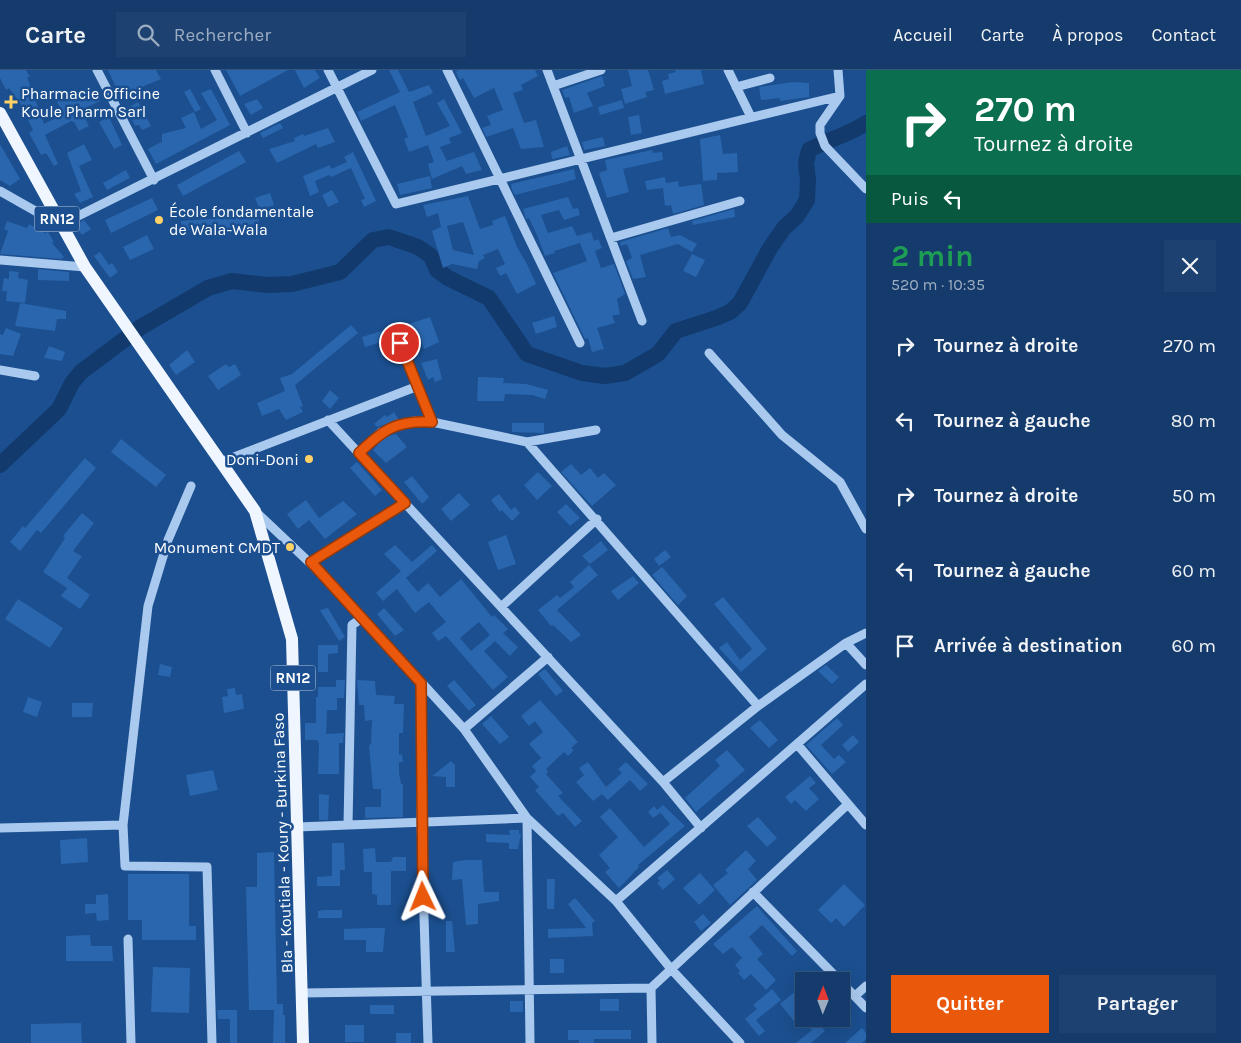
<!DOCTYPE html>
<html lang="fr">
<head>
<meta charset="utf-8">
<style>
	body { margin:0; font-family:Karla,sans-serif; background:#1d4271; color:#f1f3f6; height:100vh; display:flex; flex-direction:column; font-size:19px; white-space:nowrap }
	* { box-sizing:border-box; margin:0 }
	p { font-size:16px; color:#9dadc1 }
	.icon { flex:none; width:28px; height:28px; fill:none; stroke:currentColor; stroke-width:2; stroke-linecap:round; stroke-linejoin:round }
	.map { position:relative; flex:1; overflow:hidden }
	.sheet { display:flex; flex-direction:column; background:#143b6b; width:375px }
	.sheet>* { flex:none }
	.hud { background:#0b6e4f; color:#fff; overflow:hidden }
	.needle { width:32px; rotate:1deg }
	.fabs { position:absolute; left:795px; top:902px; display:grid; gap:10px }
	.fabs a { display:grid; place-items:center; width:55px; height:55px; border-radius:0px; background:#143b6b; box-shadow:0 5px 20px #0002,0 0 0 1px #33557e; font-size:25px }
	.pin { position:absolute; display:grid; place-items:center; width:42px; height:42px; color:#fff; margin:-21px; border:2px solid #fff; border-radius:50%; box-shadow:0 1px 5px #0007 }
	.me { position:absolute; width:55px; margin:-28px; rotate:358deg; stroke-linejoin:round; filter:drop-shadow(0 0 4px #0008) }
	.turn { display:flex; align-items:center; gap:18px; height:105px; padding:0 25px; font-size:22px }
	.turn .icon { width:65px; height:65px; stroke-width:2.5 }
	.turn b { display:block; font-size:35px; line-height:42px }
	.then { display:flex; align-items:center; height:48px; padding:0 25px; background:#0003; gap:10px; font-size:19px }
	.round { display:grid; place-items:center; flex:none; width:52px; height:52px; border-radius:0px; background:#1d4271 }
	.summary { display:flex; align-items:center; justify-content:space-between; height:85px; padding:0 25px }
	h1 { font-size:30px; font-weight:700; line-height:38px; color:#1e9e55 }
	.action { display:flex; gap:10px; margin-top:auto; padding:10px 25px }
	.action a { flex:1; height:58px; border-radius:0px; background:#ea580c; color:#fff; font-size:20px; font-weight:700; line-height:58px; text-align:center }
	.action a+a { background:#1d4271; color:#f1f3f6 }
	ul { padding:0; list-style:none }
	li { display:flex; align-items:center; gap:15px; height:75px; padding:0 25px }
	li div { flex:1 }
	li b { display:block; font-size:19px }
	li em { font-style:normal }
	header { display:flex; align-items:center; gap:30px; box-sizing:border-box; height:70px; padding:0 25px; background:#143b6b; border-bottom:1px solid #33557e }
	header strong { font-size:24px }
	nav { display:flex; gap:28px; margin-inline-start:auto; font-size:18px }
	.search { width:350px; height:45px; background:#1d4271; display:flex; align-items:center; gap:12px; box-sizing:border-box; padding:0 18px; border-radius:0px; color:#9dadc1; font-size:19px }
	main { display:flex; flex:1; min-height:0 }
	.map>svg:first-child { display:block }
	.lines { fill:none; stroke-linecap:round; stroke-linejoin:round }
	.river { stroke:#123a6d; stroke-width:16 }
	.building { fill:#2a66ad; fill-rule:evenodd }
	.minor { stroke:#a9c9ee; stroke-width:9 }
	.major { stroke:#f0f6ff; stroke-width:12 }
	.route-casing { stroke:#983908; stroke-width:12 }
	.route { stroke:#ea580c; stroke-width:9 }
	.poi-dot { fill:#ffd166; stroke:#1b4f8f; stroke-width:2 }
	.labels { text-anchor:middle; stroke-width:5; stroke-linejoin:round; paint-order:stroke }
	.shield { fill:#1b4f8f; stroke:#bbcadd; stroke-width:1 }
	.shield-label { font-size:15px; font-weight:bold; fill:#fff }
	.poi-label { font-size:16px; fill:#fff; stroke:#1b4f8f; text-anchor:start }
	.street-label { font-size:16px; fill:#fff; stroke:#1b4f8f }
</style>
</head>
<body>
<header>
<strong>Carte</strong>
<div class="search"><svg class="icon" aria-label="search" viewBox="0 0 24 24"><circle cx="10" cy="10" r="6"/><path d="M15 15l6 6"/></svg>Rechercher</div>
<nav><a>Accueil</a><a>Carte</a><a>À propos</a><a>Contact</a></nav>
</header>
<main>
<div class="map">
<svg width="866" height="973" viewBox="0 0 866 973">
	<rect width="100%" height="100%" fill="#1b4f8f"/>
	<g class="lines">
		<path class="river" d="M0,395L59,339L72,313L81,302L141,257L208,218L232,211L267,215L292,214L340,202L373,170L389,167L418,177L431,186L437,200L448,208L489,228L527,284L582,303L605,306L625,303L658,284L676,261L716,248L730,242L740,233L770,178L784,158L797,146L807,130L808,110L806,93L809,80C828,69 849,65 866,53"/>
	</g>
	<path class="building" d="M0,0H26L30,7H27L44,54L64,44L56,30L71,22L73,27L93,19L100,31L81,40L89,56L79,61L74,52L71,51L45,65L58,94L54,96L46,83L41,85L29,63L33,60L20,33L9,18L6,20L0,8Z
		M108,0H156L161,9L120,26Z
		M226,0H288L240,26Z
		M295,0H315L320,8L304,18Z
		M389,0H398L409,22L429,15L433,23L413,32L426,66L450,56L437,33L444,29L462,63L449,68L451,73L440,77L447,91L474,82L482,100L466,104L462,96L432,109L428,94L434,92L428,75L409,82L404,69L408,67L395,35L361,51L357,42L400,22Z
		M459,0H535L538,6L521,15L523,20L513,23L524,53L536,50L544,77L521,79L513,58L486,67L482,58L491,55L487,46L503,40L494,18L474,28L463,8L460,10L456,2Z
		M628,0H648L654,20L645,22L647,27L625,34L621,19L632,16Z
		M675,0H701L704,14L665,24L662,11L669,9L668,4L676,2Z
		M602,6L605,16L587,23L593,36L574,43L569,27L565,28L562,20Z
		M793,12L809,13V27L780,31V28L761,30L759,17Z
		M190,19L201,39L195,42L184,22Z
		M211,19L230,55L156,94L148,79L161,72L162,74V64L186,58L181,48L194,42L201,59L217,50L201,23Z
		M257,29L263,38L251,45L244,34Z
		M622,30L624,38L600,45L598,37Z
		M138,32L151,56L142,60L139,55L135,56L127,38Z
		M639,45L642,63L631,65L628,47Z
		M109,47L122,75L114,79L99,52Z
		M280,53L283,58L263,68L260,63Z
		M328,58L335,72L318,78L316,74L277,93L269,79L295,71L294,68L303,64L304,66Z
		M720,65L723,84L737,83L738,102L717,103V110L703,111L700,69Z
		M603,67L605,76L584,80L582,72Z
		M0,74L20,109L10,116L0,110Z
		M84,74L92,90L79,96L93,127L80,133L74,124L81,121L67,83Z
		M567,76L570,85L552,89L551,82Z
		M652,80L653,83L662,82L663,90L623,99L629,122L607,128L599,103L607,100L605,90Z
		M239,81L246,92L183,126L177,115Z
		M353,82L376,131L364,137L361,130L365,129L351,98L331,107L329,105L315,111L319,122L310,126L303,106L330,95L331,99L347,92L344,87Z
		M574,99L576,109L562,113L515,125L512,120L511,114Z
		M126,100L130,108L107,120L103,113Z
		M430,106L432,118L400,125L397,114Z
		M665,107L666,113L678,111L679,117L701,114L704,135L673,144L671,135L665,136L663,118L647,120L645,111Z
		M332,120L339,132L328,137L322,125Z
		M270,123L274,135L260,140L255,128Z
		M468,126L480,159L493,155L492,151L505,146L517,177L527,194L536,214L517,224L506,203L500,206L496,198L505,194L498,179L483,185L485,188L479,191L477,199L452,194L443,198L432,161L441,157L438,143L427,147L423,135ZM463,152L468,166L474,185L453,180L447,156Z
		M568,127L573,139L578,138L580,145L564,150L559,140L541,145L548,163L572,156L577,166L591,162L594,171L598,169L602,178L595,181L601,198L614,194L625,224L617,229L620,244L612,246L615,253L597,258L604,279L592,282L588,268L585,269L553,203L587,191L580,173L554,181L555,183L545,186L537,165L529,148L526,149L523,139Z
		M152,128L158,140L111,163L105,150Z
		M734,139L735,147L693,155L692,151Z
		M258,145L259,154L237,156V159L181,160V151Z
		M84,150L91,159L82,165L75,156Z
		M7,151L27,158L29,154L45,163L48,162L54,172L52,173L64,187L61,189L0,184L8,161L4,159Z
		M668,158L671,167L680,165L697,174L692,182L678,174L640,185L646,207L633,209L626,191L632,188L627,174L621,176L620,172Z
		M147,165L154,179L130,190L123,177Z
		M100,182L109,195L112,193L118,202L110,208L94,186Z
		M692,184L705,190L696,207L683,201Z
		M38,199L69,202V211L38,210Z
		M9,201L19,202L18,208L28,210L25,233L6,231L7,221H2L4,208L9,209Z
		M20,233L66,241V249H57L55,261L15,256Z
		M554,246L557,257L536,264L532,253Z
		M430,247L439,272L424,279L419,265L413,267L409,254Z
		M351,255L358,263L295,315L303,336L300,337L303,342L286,350L279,339L262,346L257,333L285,321L280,308L292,304Z
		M6,258L21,264L13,286L0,284V264L3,265Z
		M388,259L391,269L365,277L362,267Z
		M49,276L65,282L62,291L44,288Z
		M187,280L195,292L176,305L169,295Z
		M437,289L442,309L435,312L433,307L428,310L421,293Z
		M226,294L229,297L235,294L241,305L218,320L208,306Z
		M478,307L504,308L503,313L526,314L548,320L545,329L532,325L505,324L504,331H477Z
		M330,320L339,328L330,339L322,331Z
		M394,342L399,350L377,357L374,354L385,345L387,347Z
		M512,353H544V363L512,362Z
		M396,364L407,377L386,393L373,380L385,367Z
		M121,369L166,405L156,417L111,382Z
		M85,388L96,398L41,463L37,460L20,481L10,472L23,456L25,458Z
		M357,392L382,420L375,426L350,398Z
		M571,394L581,405L590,398L598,408L604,403L616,415L592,436L561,402Z
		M538,402L552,416L537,430L524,415Z
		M412,406L429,427L422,434L404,412Z
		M459,423L470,435L451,451L441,439Z
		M499,424L511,440L515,437L520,443L512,451L502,440L500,442L491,430Z
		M306,430L319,448L343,431L357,444L325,469L309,450L298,459L287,444Z
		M566,434L580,448L570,456L557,442Z
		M82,443L94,453L73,481L82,486L67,508L90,525L80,539L61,526L67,518L43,502L65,468L63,466Z
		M506,465L516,494L498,500L488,472Z
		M601,471L608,480L590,494L582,486Z
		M395,475L412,492L432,475L437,481L406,508L418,522L428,513L440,527L461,509L492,547L494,545L508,559L503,563L518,577L510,586L495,571L484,581L508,607L493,620L446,566L438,571L432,563L446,552L429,532L415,543L397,519L383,531L376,523L401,501L384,484ZM479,552L490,565L471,581L460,568Z
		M665,480L671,487L659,496L654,489Z
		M589,495L598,505L557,540L581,565L571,572L553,555L551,556L538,540L557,525L560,528L574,517L570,512Z
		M662,497L687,526L678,535L652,505Z
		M633,506L639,513L618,530L611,521Z
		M723,527L767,579L741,602L719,578L727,572L740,590L752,579L714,534Z
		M18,529L63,558L50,578L5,549Z
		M328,538L345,567L339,571L320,540Z
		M384,538L404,560L395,566L377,544Z
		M318,575H338V583L328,584V602H318Z
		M160,594L172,597L170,607L158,605Z
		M826,595L839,607L832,614L818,601Z
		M545,599L563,621L556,626L538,604Z
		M336,610H345L344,628H337V640H327L326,664L344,663L343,673H339V704H318L319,674L317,670H305V653H316V627H318V617H336Z
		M357,610L375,611L376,625L395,626L394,634H404L403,663H399V685L402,684L403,692H399V703L401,714H403V747L365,748V737H381V719H373L369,675L371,674L372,650L365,651L364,635H359Z
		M454,610L476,635L469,641L447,616Z
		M235,618L236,625L242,624L244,639L224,643L222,627L228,626L227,619Z
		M28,627L42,632L37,647L23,642Z
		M540,630L578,672L571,678L574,680L568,686L564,682L546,699L548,702L546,704L563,723L558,726L582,751L575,757L563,743L558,746L535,720L539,717L530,707L536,701L532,696L541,688L529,674L543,662L535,651L529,656L521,646Z
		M72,633H93L92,647H72Z
		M491,646L509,667L500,674L482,654Z
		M837,648L843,655L821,675L834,689L839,685L846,692L832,704L806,675Z
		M760,650L778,670L769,678L750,658Z
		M853,665L859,672L848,682L842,675Z
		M727,680L745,700L696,742L685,728L720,696L715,690Z
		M451,691L455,695V717H446V707L432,706Z
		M588,692L606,717L622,703L618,699L626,692L648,714L640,721L630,710L608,730L602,724L593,731L576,712L584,705L579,698Z
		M213,700L218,720L190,726L186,705Z
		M810,706L816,713L809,718L819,729L806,741L795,730L791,734L785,727Z
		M319,724L329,725L328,750H319Z
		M663,735L685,756L638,795L639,797L619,818L605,802L610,798L599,785L618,767L600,747L610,738L644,777L670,754L659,741L660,743L653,748L648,742L654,736L657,740Z
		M758,747L777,768L767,777L747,756Z
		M509,760H519V764H521L518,779H509V773L486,772V764L510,765Z
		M87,768L88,792L61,794L60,770Z
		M332,773H344L345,800H340V816H317V807L332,806Z
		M375,778L376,792H391L393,787H406V801H391V835H377V825L372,824V802H364L363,779Z
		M746,780L756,791L748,799L757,810L730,835L713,815L728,803L725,800Z
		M274,782L277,934H283V945H285V973H273L274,940H249L246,817H257V783Z
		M465,790H482L484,822H499V831L478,834V854L466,855L462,809L452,810L453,792Z
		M667,800L675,809L663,820L657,813L660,811L657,808Z
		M700,803L715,820L699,835L683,818Z
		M128,804H189V856H196V870H142V850H128Z
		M547,809H555L554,839H547Z
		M844,814L865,835L844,857L836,848L831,853L818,840Z
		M108,824L109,850L97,851L96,843L85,844V834H96V825Z
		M575,828L595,851L592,853L593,866L548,868V859L586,858L568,834Z
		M757,836L797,881L792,886L762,855L749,867L763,884L757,889L776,910L766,920L751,904L744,910L738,903L740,901L735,895L742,888L732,877L723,884L713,874Z
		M324,840H342V848H318V841Z
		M703,844L711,853L701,861L694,852Z
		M446,851H452L455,882H446Z
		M369,858H385L383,882H366V870H344V859Z
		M90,865L91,876H112L113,891H66V866Z
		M550,889H564V903H550Z
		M153,897L190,898L189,943L151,942Z
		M772,919L781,930L756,950L765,961L759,966L745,949L757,939L753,935Z
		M804,919V930L800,933L804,937V943L794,951L780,934L793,923L796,926Z
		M600,929H619V941H600Z
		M510,931H523V942H510Z
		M370,935H394V944H370Z
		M217,940H237V973H230V949H218Z
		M803,949H814L825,961L811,973H796L812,960Z
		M81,953L82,973H31V954Z
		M345,955H364V972H345Z
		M862,958L866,963V969L862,973H845Z
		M568,960H631V969H594V973H579V970H568Z
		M396,963H411V973H396Z"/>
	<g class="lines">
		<path class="minor" d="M97,0L154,110
			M215,0L247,63
			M328,0L396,134L840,26
			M447,0L580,273
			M547,0L642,251
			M728,0L751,47
			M838,0L840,26L820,55V63L825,76L866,119
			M553,16L601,0
			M736,17L770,8
			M0,121L60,155L372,0
			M611,168L740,131
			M0,190L85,197
			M400,273L432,352
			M709,283L782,365L840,412L866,459
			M0,300L35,306
			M328,350L663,712L701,758
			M527,372L758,636
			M359,383L381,362L414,351L432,352L527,372L596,360
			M221,392L418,316
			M191,416L168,470L148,536L123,755L125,796L207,797L212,973
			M255,441L329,511L464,659L527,748L616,831L671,899L740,973
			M311,492L405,433
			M501,537L597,449
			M846,573L866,595
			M421,613V751L428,973
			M464,659L548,587
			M797,674L866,755
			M663,712L758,636L846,573L866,563
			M348,755L352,555L362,548
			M297,757L527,748L530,973
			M0,758L123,755
			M753,822L840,911
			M616,831L866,614
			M128,869L131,973
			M841,912L866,938
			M651,918L652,973
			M303,923L651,918L847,735
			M855,926L866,916"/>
		<path class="major" d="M0,43L85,197L255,441L292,569L303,973"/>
	</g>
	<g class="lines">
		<g class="route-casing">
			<path id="route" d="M400,273L432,352C396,350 383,360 359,383L405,433L311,492L421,613L423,827"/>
		</g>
		<use href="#route" class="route"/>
	</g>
	<g class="poi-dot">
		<path d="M8.5 24.5h5v5h5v5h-5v5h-5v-5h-5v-5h5z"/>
		<circle cx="159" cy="150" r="5"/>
		<circle cx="309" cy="389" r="5"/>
		<circle cx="290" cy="477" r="5"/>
	</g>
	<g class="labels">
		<g class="shield">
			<rect x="34.5" y="136.5" width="45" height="25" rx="4"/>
			<rect x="270.5" y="595.5" width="45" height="25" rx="4"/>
		</g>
		<g class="shield-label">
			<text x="57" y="154">RN12</text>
			<text x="293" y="613">RN12</text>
		</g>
		<g class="poi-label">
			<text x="21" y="29">Pharmacie Officine<tspan x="21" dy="18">Koule Pharm Sarl</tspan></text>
			<text x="169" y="147">École fondamentale<tspan x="169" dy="18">de Wala-Wala</tspan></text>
			<text x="299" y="395" text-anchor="end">Doni-Doni</text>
			<text x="280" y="483" text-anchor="end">Monument CMDT</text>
		</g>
		<g class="street-label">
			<text transform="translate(282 773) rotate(-92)" y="6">Bla - Koutiala - Koury - Burkina Faso</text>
		</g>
	</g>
</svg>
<div class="fabs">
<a><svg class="needle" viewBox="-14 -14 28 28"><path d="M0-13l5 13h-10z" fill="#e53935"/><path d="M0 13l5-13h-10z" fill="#9dadc1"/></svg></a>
</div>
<div class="pin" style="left:400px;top:273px;background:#d93025"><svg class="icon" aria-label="arrive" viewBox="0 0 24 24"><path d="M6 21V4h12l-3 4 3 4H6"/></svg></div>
<svg class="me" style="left:423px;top:827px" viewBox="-20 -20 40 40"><path d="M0-17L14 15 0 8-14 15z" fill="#ea580c" stroke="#fff" stroke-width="4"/></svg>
</div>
<section class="sheet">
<div class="hud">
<div class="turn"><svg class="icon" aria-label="right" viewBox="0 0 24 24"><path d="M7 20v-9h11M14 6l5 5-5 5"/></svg><div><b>270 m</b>Tournez à droite</div></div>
<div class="then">Puis<svg class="icon" aria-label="left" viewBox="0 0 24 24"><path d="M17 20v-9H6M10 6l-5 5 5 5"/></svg></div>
</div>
<div class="summary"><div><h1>2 min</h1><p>520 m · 10:35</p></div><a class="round"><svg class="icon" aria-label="close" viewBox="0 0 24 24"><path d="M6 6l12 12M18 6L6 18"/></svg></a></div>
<ul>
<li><svg class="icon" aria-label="right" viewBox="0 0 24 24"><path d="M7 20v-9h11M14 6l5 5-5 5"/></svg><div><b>Tournez à droite</b></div><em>270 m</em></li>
<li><svg class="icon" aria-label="left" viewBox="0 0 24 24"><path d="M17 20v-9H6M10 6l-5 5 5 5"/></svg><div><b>Tournez à gauche</b></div><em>80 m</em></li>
<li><svg class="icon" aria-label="right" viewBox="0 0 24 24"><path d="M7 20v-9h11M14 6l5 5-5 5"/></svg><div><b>Tournez à droite</b></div><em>50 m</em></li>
<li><svg class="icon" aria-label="left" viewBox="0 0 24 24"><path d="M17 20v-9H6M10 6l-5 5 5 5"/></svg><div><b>Tournez à gauche</b></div><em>60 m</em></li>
<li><svg class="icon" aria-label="arrive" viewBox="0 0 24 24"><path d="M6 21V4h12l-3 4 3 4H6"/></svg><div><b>Arrivée à destination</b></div><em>60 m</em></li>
</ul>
<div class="action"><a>Quitter</a><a>Partager</a></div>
</section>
</main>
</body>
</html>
